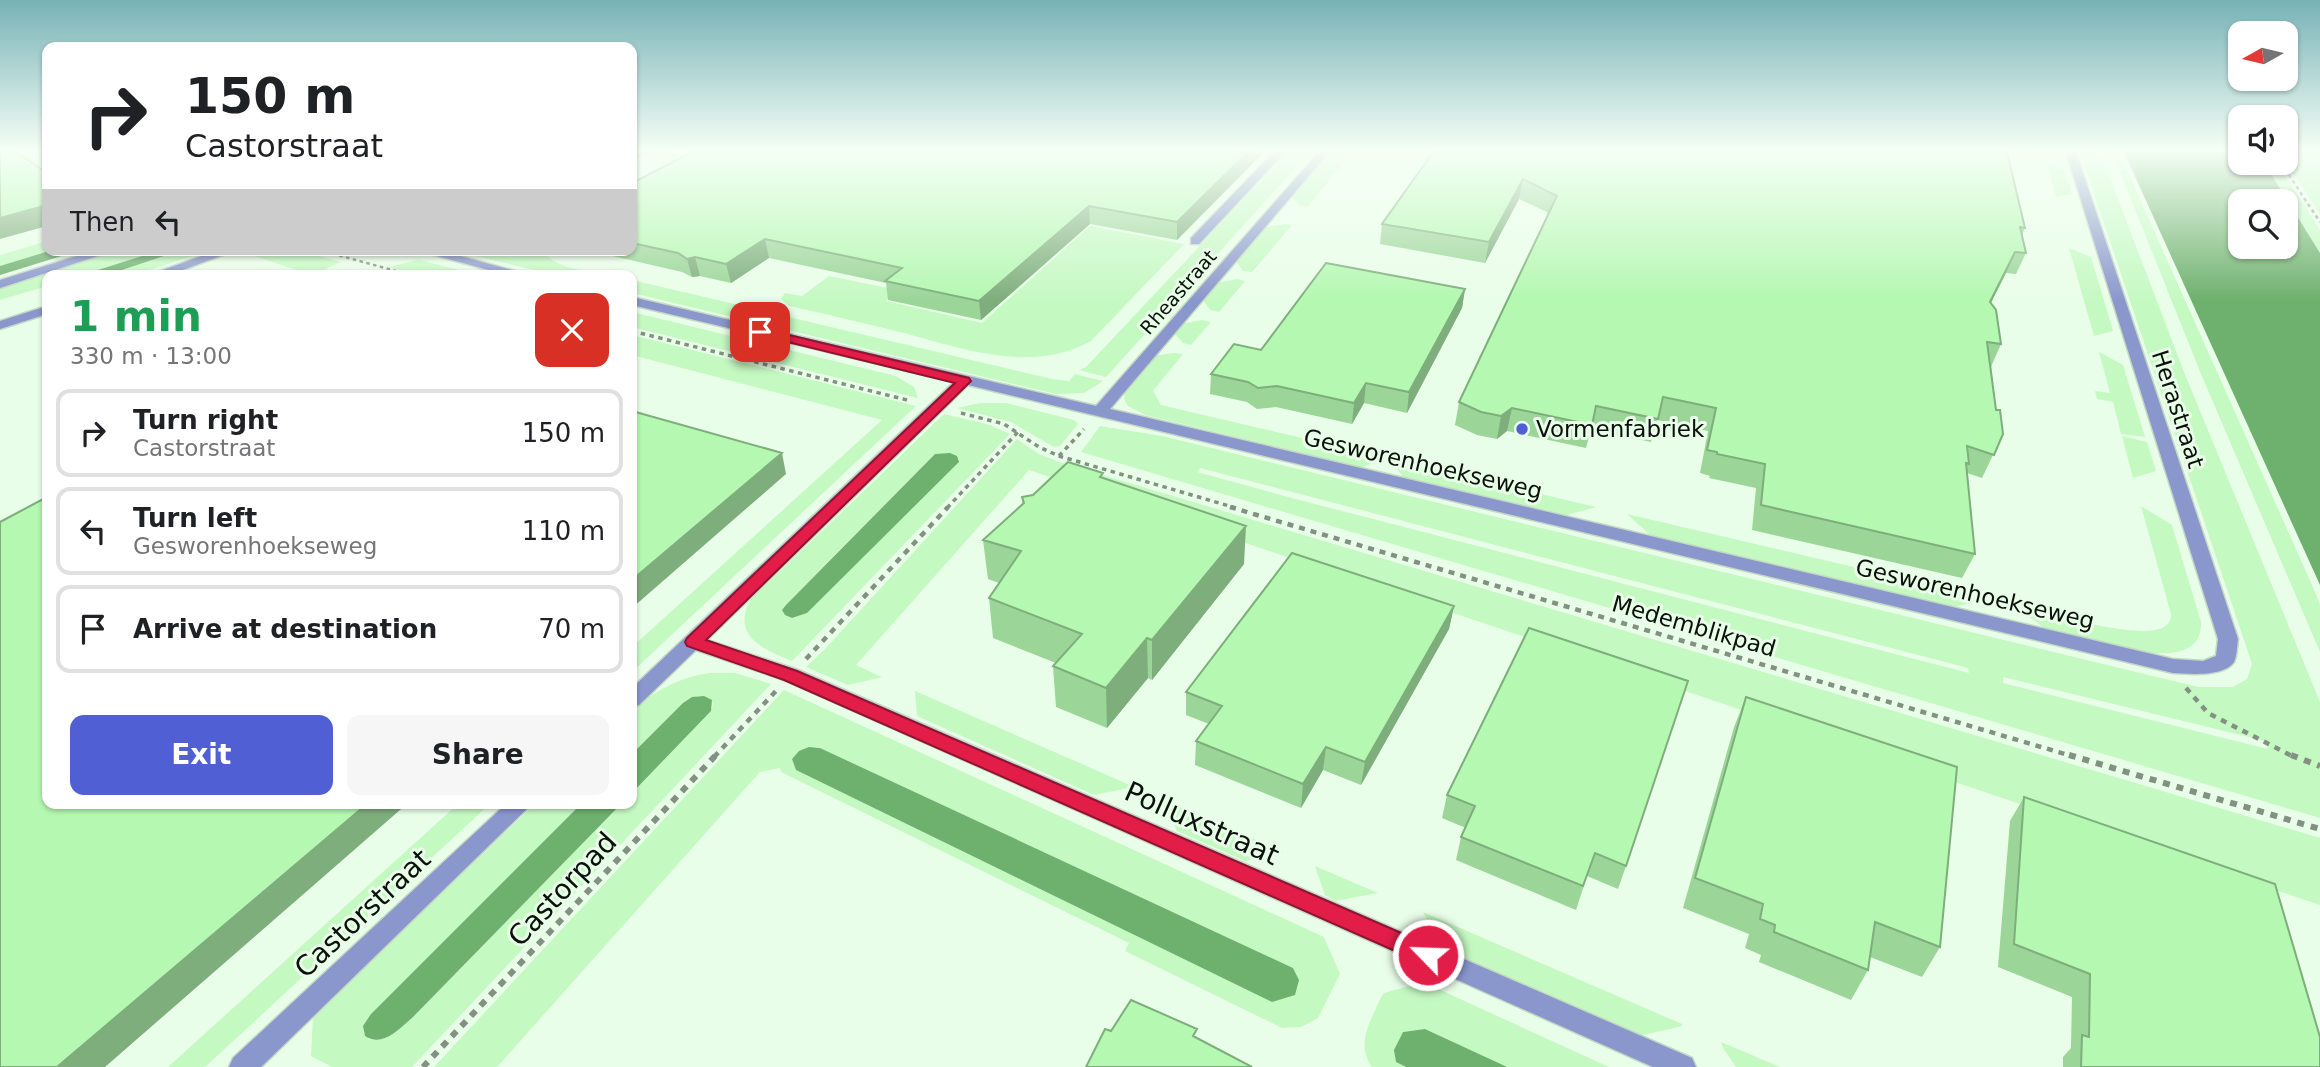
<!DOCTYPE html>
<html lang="en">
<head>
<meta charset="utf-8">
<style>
	body { margin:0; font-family:"DejaVu Sans",sans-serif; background:#f6f6f6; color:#202124; height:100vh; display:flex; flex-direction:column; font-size:26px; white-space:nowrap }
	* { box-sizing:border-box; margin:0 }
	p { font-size:23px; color:#757577 }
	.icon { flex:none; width:38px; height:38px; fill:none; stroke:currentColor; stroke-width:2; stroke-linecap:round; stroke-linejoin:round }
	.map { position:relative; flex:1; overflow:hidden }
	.sheet { position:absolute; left:42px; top:270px; width:595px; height:539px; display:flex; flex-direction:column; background:#fff; border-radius:14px; box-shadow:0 2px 5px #0004 }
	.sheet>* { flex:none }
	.hud { position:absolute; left:42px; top:42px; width:595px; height:214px; border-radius:14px; box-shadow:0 2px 5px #0004; background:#fff; color:#202124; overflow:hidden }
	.needle { width:46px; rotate:262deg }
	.buttons { position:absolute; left:2228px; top:21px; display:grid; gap:14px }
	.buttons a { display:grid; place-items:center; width:70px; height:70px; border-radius:14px; background:#fff; box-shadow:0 2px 5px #0004; font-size:35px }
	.pin { position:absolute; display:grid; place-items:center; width:60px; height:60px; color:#fff; margin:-30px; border-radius:14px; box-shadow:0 4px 10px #0006 }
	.me { position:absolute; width:77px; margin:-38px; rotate:294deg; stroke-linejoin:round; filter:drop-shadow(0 0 5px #0008) }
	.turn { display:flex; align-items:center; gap:24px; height:147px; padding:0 28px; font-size:32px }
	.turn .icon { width:91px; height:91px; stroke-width:2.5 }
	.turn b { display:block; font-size:49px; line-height:60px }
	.then { display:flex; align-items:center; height:66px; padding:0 28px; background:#0003; gap:14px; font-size:26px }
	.round { display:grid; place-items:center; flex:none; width:74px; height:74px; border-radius:14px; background:#f6f6f6 }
	.summary { display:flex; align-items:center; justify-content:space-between; height:119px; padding:0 28px }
	h1 { font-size:42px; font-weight:800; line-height:52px; color:#1e9e55 }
	.action { display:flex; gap:14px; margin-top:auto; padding:14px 28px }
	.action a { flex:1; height:80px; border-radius:14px; background:#515fd5; color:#fff; font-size:28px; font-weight:800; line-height:80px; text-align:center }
	.action a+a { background:#f6f6f6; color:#202124 }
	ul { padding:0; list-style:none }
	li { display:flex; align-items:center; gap:21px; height:88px; margin:0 14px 10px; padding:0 14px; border:4px solid #e0e0e0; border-radius:14px }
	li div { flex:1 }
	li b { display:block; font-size:26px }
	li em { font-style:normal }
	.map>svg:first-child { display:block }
	.green { fill:#c5f9c2; fill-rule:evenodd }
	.water { fill:#6eb06d; fill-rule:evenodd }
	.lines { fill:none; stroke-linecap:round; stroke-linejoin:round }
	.lane-casing { stroke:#c5d8c4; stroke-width:3 }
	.street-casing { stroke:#c5d8c4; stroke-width:3 }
	.path-far3 { stroke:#829182; stroke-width:2.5; stroke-dasharray:3.5 3.5; stroke-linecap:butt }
	.path-far2 { stroke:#829182; stroke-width:3.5; stroke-dasharray:4.5 4.5; stroke-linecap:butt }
	.path-far1 { stroke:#829182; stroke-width:4.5; stroke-dasharray:6 6; stroke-linecap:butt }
	.path { stroke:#829182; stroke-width:6; stroke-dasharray:7 7; stroke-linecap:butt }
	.lane { fill:#8a97cc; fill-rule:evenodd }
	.street { fill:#8a97cc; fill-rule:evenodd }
	.wall { fill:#9bd598 }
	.shaded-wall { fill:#7eae7c }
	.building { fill:#b4f8b1; stroke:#7eae7c; stroke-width:2 }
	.route { fill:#e11d48; stroke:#92132f; stroke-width:2 }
	.poi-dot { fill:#515fd5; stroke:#e9fee8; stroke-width:2.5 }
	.labels { text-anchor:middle; stroke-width:6; stroke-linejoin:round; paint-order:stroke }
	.far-street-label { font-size:19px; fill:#0a110a; stroke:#e9fee8 }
	.street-label { font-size:23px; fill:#0a110a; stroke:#e9fee8 }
	.poi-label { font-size:23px; fill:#0a110a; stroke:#e9fee8; text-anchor:start }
	.near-street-label { font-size:28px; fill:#0a110a; stroke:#e9fee8 }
</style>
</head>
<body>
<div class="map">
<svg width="2320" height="1067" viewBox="0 0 2320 1067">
	<rect width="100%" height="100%" fill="#e9fee8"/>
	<path class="green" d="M1288,152H1310L1106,377L1079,370L1086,367Z
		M1331,152H1353L1307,207L1300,205L1291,197Z
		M2080,152H2100L2184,372L2320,702V818L1081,452L1100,426L1162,436L2198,687H2233L2247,679L2252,664ZM1200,468L1968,668L1969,673L1288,497L1197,472ZM2003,677L2265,741L2268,749L2003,683Z
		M2112,152H2119L2316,594L2320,605V652L2201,374Z
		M2286,152H2320V214L2286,162Z
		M2047,163L2064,170L2072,194L2056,197Z
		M2264,163H2277L2320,230V253Z
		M1285,224L1292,225L1252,272L1243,271L1236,261L1265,227Z
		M1090,226L1184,244L1091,341C1032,374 964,349 904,333C866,324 827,314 789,306L781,299L785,293L802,296L829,276L898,290L886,301L982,323Z
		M47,241V250H52L0,266V255Z
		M2069,248L2091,257L2113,331L2094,336Z
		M118,250H161L82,275H47V286L0,300V286Z
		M182,250H211L134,275H107Z
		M249,250H297L341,262L311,275L249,254H237Z
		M471,250H544C551,269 590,271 607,275H555L471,255Z
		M418,260H419L480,275H420L389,267Z
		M1237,279L1245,281L1219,312L1210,310L1203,300L1217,283Z
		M632,280L1052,379L1069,381L1075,374L1103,381L1084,393L1056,394L632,293Z
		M632,312L896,376L914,387L918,398L632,327Z
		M1202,320L1211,322L1191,345L1183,343L1174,333L1181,324Z
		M632,335L916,406L632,672V647L882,420L632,355Z
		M2099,352L2123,365L2145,437L2121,434L2113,402L2097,399L2095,391L2110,393Z
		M1174,353L1183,354L1153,391L1161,405L1383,457L1380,461L1362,467L1145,415L1128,406L1124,399L1125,391L1153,356Z
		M980,403H1006L1074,420L1078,424L1060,446L1054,447L1011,422L957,408Z
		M944,414L990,425L1010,434L792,661C764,649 730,637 751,599ZM935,454L959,462L807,613L792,618L785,615L782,610L786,605Z
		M2122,436L2147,442L2156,471L2133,478Z
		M1017,439L1039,454L1059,462L2320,838V905L1029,470L856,665L882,677L848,685L806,667L825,649Z
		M1396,460L1596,507L1567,515L1403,477L1394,465Z
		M2141,506L2172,525L2201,622C2203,674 2118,647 2090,640C2077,637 2060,635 2048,630C2039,625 2030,617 2021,611V606C2044,611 2173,654 2171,614Z
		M1627,514L1978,596L1979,601L1955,607L1650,535Z
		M709,673H735L771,684L412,1067H332L311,1056L313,1017L536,803H582L371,1014L363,1032L369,1039C387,1042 400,1028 413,1017L622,803H632V793L711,711L713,703L698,696L687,700L632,754V712C654,690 679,678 709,673Z
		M784,690L1324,937L1340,974L1318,1018L1301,1027L1282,1028L1125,951L1129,943L781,772L780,768L760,772L497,1067H434ZM815,747L820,748L1293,968L1272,1002L796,770L792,759L799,751Z
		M915,691L1107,775L1134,787L1094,795L917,716Z
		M1164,800L1284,852L1245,861L1177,831Z
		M459,803H491L205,1067H168Z
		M1315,866L1378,893L1335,901L1325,895Z
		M1423,912L1682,1024V1026L1639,1036L1444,950Z
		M1423,982L1609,1067H1507L1425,1029L1403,1032L1395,1050L1396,1062L1406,1067H1372C1355,1043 1371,1021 1381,997L1384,993Z
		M1721,1042L1780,1067H1736L1723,1048Z"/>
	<path class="water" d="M2124,152H2240V163H2264L2320,253V585ZM2286,201V247H2240V201Z
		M52,250H81L0,275V266Z
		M161,250H182L107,275H82Z
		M950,453L957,456L959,462L807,613L792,618L785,615L782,610L786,605L935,454Z
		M704,696L712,700L711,711L632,793V754L683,703L692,697Z
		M809,747L820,748L1293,968L1299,980L1295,995L1272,1002L796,770L792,759L799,751Z
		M582,803H622L413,1017C400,1028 383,1048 365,1036L363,1026L371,1014Z
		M1425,1029L1505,1066L1507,1067H1406L1396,1062L1394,1050L1403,1032Z"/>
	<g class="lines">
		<g class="lane-casing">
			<path id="lane" d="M635,152H648L632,160V153Z
				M1274,152H1285L1199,244H1191V238Z
				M96,250H116L0,288V280Z"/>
		</g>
		<g class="street-casing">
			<path id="street" d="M1319,152H1329L1110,409L2173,659L2203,661L2216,656L2218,639L2066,152H2076L2238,639C2237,646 2237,656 2234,662C2224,677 2188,674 2173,673L968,385L707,640L798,670L1692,1058L1696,1067H1653L784,680L696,650L639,705L632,707V688L954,382L632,305V297L1096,406Z
				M218,250H237L169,275H149Z
				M415,250H438L530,275H507Z
				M47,306V314L0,329V321Z
				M507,803H533L261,1067H229L233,1058Z"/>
		</g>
		<path class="path-far3" d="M2281,163L2320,222
			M319,250L411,275"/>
		<path class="path-far2" d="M632,331L911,401
			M961,413L1004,424L1039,447L1059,456L1236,508
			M1059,456L1084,429
			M947,508L1018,432"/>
		<path class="path-far1" d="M1230,507L2075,757
			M806,659L948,507
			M2186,688L2208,713L2294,757
			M714,757L776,691"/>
		<path class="path" d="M2069,755L2320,829
			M2291,755L2320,766
			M423,1067L716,755"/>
		<use href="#lane" class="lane"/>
		<use href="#street" class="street"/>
	</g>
	<path class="wall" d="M692,152H1264L1177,240L1090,224L981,320L888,300L886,283L769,258L731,283L700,276L692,277L682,272L587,250H632V183Z
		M1433,152L2025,228L2022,235L2026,253L2016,274L2006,273L1991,303L2001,344L1991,367L1996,410L2003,434L1982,478L1967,473L1975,554L1962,578L1752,530L1756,488L1709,478L1710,476L1700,473L1708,431L1657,420L1651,442L1591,429L1586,448L1507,431L1497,439L1477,435L1455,425L1459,402L1549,213L1519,199L1485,263L1380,244L1382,224Z
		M1465,289L1462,308L1407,413L1364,403L1352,424L1276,407L1257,409L1247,402L1210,394L1211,374L1261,350Z
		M1103,478L1244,564L1152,680L1148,678L1107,728L1056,707L1053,666L1056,663L993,638L989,598L999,583L988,579L983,540L1022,504V497Z
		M1454,606L1449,629L1361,785L1323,770L1301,808L1195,765L1196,741L1209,724L1186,715V692Z
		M1746,697L1940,947L1922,977L1870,957L1868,970L1851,1000L1759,962L1761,955L1745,948L1749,934L1683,908L1734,727Z
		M1447,795L1626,866L1618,889L1587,876L1576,910L1456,860L1461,837L1466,828L1442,818Z
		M2024,797L2320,1067H2063V1057L2071,1048L2072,997L1998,967L2010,821Z"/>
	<path class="shaded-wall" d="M1248,152H1264L1177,240V222Z
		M1523,179L1519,199L1485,263L1489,242Z
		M47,205V226L0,239V218Z
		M1089,206L1090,224L981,320L979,301Z
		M765,239L769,258L731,283L726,264Z
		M2015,252L2006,273L1980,323L1990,302Z
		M695,257L700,276L692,277L687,259Z
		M1465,289L1462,308L1407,413L1409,392Z
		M1366,383L1364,403L1352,424L1354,403Z
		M1512,408L1507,431L1497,439L1501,416Z
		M782,453L786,474L632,608V580Z
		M1246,526L1244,564L1152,680V640Z
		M1454,606L1449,629L1361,785L1365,762Z
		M1147,638L1148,678L1107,728L1106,688Z
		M1326,747L1323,770L1301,808L1303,784Z
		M368,803H408L105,1067H57Z"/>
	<path class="building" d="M0,152H16L47,173V205L0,218Z
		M692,152H1248L1177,222L1089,206L979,301L885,281L902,268L765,239L726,264L695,257L687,259L678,253L632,243V183Z
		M1433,152H2007L2025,228L2020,227L2026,253L2015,252L1990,302L1996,310L2001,344L1987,342L1996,410H2000L2003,434L1994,455L1967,446L1969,464L1966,463L1975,554L1761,505L1765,464L1717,454V452L1707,450L1716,408L1663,397L1658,419L1596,406L1592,425L1512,408L1501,416L1481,412L1459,402L1557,196L1523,179L1489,242L1382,224Z
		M1326,263L1465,289L1409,392L1366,383L1354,403L1277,386L1258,388L1248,382L1211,374L1234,344L1261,350Z
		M632,411L782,453L632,580Z
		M1068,462L1103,473L1100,477L1246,526L1152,640L1147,638L1106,688L1053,666L1082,634L989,598L1021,551L983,540L1024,503L1022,497L1033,495Z
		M47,497V803H368L57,1067H0V522Z
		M1292,553L1454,606L1365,762L1326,747L1303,784L1196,741L1222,706L1186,692Z
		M1529,628L1688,681L1626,866L1595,853L1583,886L1461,837L1475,806L1447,795Z
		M1746,697L1957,767L1940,947L1875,922L1868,970L1774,932L1775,925L1760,919L1763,904L1695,878Z
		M2024,797L2275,884L2320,1037V1067H2081L2082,1035L2089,1037L2090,974L2014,944Z
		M1131,1000L1197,1029L1193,1036L1252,1067H1086L1105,1029L1111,1031Z"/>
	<linearGradient id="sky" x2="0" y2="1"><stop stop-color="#77b2b7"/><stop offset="0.5" stop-color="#f5fff5"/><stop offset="1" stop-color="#f5fff5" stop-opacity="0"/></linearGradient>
	<rect width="2320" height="301" fill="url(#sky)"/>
	<path class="route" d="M760,328L969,378L971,381L706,640L797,671L1436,948L1439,955L1436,962L1428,965L1420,962L784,680L687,646L685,642L687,638L955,383L755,334L753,332Z"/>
	<circle class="poi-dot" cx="1522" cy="429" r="7"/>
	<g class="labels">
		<g class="far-street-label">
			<text transform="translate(1178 292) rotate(-49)" y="7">Rheastraat</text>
		</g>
		<g class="street-label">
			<text transform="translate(2178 409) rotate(72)" y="8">Herastraat</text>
			<text transform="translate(1423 464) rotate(13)" y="8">Gesworenhoekseweg</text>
			<text transform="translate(1975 594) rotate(13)" y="8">Gesworenhoekseweg</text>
			<text transform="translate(1694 626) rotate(16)" y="8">Medemblikpad</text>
		</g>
		<g class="poi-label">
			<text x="1536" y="437">Vormenfabriek</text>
		</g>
		<g class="near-street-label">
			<text transform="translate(1202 823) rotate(24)" y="10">Polluxstraat</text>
			<text transform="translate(562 889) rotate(-47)" y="10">Castorpad</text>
			<text transform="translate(362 913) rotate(-43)" y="10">Castorstraat</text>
		</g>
	</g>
</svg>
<div class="buttons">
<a><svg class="needle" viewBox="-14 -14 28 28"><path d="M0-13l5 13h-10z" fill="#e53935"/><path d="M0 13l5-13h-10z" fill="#757577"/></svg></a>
<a><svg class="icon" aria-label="sound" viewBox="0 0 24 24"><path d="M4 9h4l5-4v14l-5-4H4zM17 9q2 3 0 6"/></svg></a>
<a><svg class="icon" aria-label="search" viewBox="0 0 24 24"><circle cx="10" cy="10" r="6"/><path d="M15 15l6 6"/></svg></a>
</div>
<div class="pin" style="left:760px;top:332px;background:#d93025"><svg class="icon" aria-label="arrive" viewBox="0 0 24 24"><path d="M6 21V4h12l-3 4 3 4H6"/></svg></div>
<svg class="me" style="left:1428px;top:955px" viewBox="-20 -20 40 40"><circle r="17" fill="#e11d48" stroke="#fff" stroke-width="3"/><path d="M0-11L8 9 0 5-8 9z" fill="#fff"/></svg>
<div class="hud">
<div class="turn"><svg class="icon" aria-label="right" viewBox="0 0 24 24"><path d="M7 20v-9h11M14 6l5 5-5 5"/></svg><div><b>150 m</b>Castorstraat</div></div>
<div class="then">Then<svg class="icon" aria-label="left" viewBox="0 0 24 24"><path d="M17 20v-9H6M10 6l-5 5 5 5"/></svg></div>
</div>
<section class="sheet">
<div class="summary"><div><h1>1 min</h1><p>330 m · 13:00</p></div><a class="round" style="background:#d93025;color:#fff"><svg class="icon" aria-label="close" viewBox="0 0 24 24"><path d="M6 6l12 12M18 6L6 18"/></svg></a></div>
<ul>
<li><svg class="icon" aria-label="right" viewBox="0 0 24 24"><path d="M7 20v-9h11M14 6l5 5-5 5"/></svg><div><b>Turn right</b><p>Castorstraat</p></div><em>150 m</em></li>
<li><svg class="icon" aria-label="left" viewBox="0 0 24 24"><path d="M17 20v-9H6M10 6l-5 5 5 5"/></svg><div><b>Turn left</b><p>Gesworenhoekseweg</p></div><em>110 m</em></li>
<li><svg class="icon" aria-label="arrive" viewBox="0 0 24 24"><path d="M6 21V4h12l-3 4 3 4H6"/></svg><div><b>Arrive at destination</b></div><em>70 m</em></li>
</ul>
<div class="action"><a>Exit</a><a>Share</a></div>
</section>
</div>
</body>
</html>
